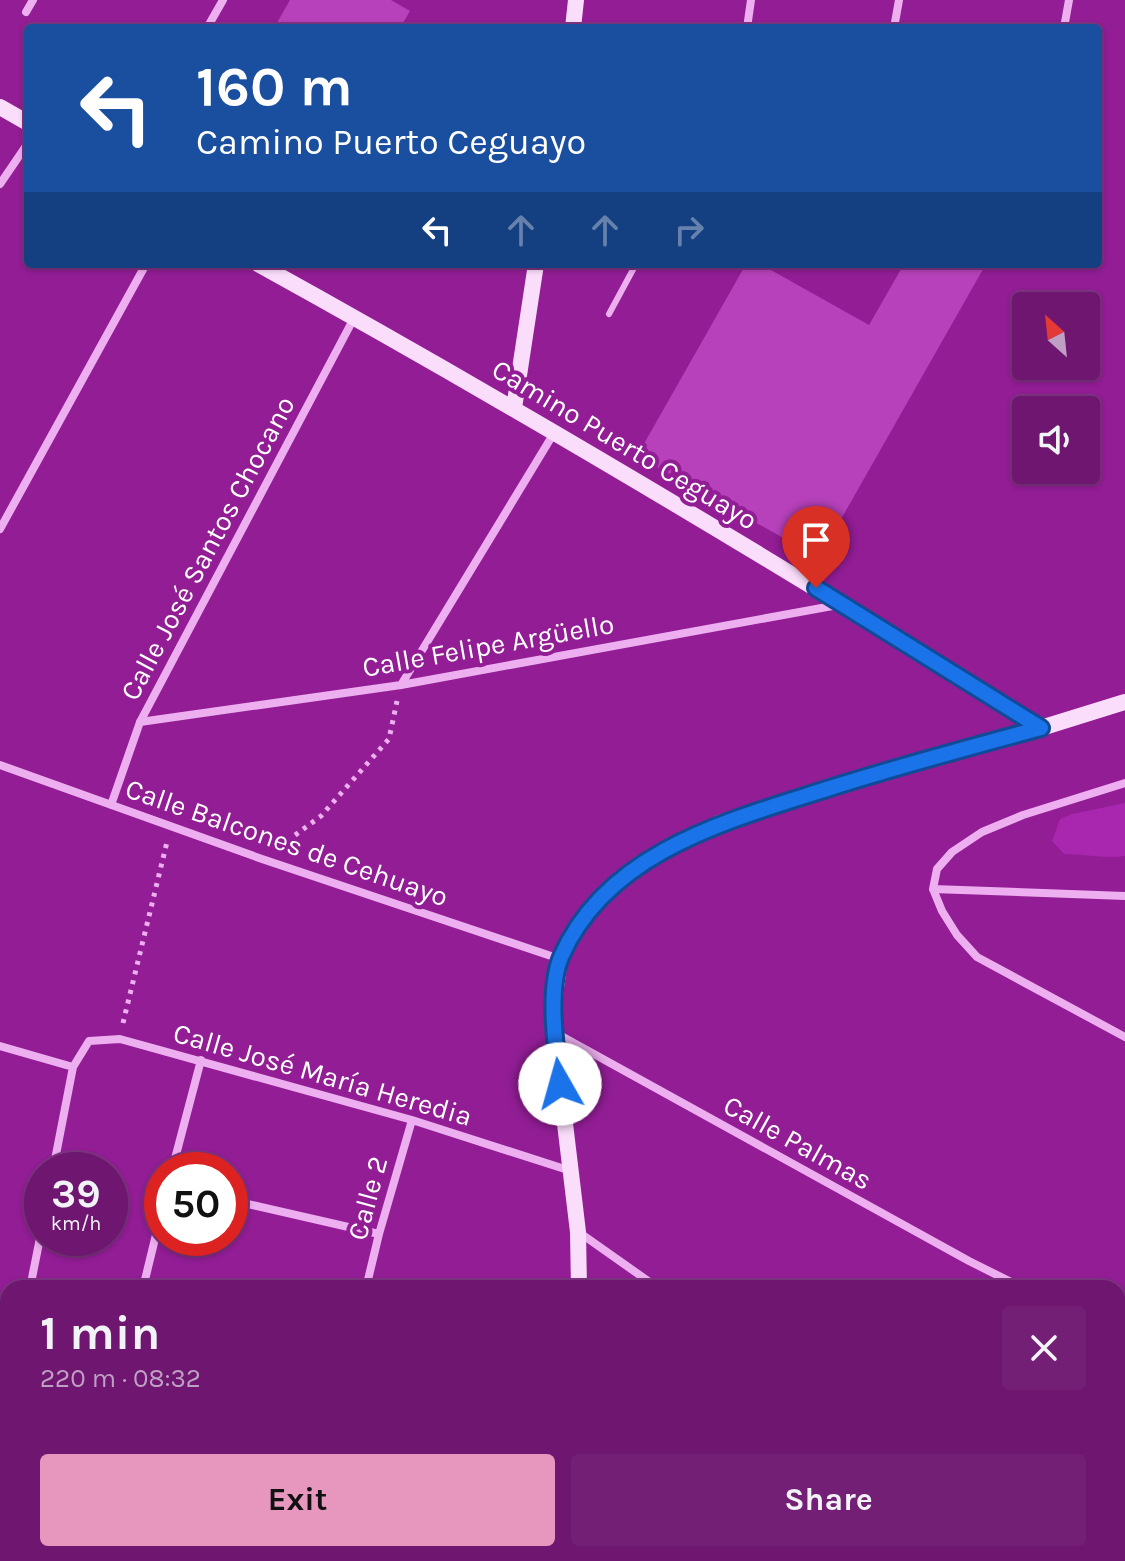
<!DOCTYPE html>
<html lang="en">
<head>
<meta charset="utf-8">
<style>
	body { margin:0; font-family:Karla,sans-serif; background:#731f75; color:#f1f3f6; height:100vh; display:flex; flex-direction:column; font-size:30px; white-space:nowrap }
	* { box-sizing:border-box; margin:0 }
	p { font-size:26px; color:#bf9fc3 }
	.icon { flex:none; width:44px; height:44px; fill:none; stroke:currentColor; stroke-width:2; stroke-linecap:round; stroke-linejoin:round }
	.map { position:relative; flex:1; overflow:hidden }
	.side { position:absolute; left:0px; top:1280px; width:1126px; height:282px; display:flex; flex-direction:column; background:#6e1670; border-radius:24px 24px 0 0; box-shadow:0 2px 6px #0004,0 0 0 2px #803583 }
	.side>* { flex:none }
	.hud { position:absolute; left:24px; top:24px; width:1078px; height:244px; border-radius:8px; box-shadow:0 2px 6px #0004,0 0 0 2px #803583; background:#1a4fa0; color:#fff; overflow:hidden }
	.needle { width:52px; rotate:333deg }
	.controls { position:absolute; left:1012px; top:292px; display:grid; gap:16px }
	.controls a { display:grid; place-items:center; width:88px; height:88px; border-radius:8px; background:#6e1670; box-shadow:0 2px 6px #0004,0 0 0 2px #803583; font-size:40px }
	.speed { position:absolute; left:24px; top:1152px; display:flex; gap:16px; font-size:40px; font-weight:700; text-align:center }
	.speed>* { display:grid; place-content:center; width:104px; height:104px; border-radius:50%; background:#6e1670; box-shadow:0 2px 6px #0004,0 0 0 2px #803583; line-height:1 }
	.speed small { font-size:20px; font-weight:400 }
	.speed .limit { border:12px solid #d22; background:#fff; color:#111 }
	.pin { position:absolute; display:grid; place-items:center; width:68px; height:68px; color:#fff; margin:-82px -34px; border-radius:50% 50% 50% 0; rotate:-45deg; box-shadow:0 0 8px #0007 }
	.pin .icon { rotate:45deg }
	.me { position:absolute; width:88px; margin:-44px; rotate:353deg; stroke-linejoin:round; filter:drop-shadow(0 0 6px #0008) }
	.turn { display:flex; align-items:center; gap:28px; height:168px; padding:0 40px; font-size:36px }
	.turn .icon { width:104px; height:104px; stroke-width:2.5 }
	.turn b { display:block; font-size:56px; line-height:68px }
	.lanes { display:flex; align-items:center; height:76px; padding:0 40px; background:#0003; justify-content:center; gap:40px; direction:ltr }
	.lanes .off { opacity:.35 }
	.round { display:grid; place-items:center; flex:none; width:84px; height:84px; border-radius:8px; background:#731f75 }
	.overview { display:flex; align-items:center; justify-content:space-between; height:136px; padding:0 40px }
	h1 { font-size:48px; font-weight:700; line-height:60px }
	.button { display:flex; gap:16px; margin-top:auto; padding:16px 40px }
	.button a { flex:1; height:92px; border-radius:8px; background:#e797bd; color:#111; font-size:32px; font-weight:700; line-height:92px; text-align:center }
	.button a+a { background:#731f75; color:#f1f3f6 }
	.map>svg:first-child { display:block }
	.green { fill:#a926ae }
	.building { fill:#b641ba }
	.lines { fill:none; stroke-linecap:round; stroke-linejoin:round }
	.path { stroke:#edafef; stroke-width:5; stroke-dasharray:4 6; stroke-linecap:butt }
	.lane { stroke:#edafef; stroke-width:6 }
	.street { stroke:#edafef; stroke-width:8 }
	.secondary { stroke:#faddfb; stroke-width:16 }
	.route-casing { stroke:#114b97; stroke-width:20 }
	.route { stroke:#1a73e8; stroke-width:14 }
	.labels { text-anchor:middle; stroke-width:8; stroke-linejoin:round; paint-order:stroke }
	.street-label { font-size:28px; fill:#fff; stroke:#921d95 }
</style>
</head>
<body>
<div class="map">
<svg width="1125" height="1561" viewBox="0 0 1125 1561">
	<rect width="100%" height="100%" fill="#921d95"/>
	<path class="green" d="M1125,803V856C1104,859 1085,854 1064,854L1052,841L1060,819L1072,814Z"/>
	<path class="building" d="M290,0H391L410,11L400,28H274Z
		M746,264H760L869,325L904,264H986L819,558L637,456Z"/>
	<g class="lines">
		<path class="path" d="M279,847L321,816L389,739L397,701
			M123,1023L167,842"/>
		<path class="lane" d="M609,314L636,264"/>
		<path class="street" d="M26,12L33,0
			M207,28L223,0
			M747,28L751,0
			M894,28L899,0
			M1064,28L1069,0
			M0,184L28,143
			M0,529L146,264
			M401,685L554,433
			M140,722L401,685L838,605
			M0,765L262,859L560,959
			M1125,783L1023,815L982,832L952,852L937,869L933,889L942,911L957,935L977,957L1125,1037
			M111,805L140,722L354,318
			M933,889L1125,896
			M554,1032L969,1261L1023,1288
			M0,1046L73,1067
			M53,1170L73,1067L89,1041L120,1039L412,1120L571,1171
			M172,1170L201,1060
			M230,1200L379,1234
			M580,1233L658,1288
			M30,1288L42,1228
			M143,1288L162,1210
			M366,1288L379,1234L412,1120
			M1118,1320L1125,1321
			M0,1439L8,1403
			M743,1554L765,1561
			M1026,1554L1030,1561
			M80,1561L81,1554
			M198,1561L199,1554"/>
		<path class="secondary" d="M573,28L576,0
			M0,107L28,123
			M258,264C524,411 784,567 1041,728
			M514,408L536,264
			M579,1288L578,1232L554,1032L555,995L560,959L582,921L609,889L660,852L720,823L872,775L1041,728L1125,702
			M422,1561L428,1554"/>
	</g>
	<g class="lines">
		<g class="route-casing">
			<path id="route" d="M560,1084C556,1049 547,991 561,957C607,851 730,820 830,788C900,766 970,747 1041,728L816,588"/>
		</g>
		<use href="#route" class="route"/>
	</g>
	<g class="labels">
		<g class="street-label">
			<text transform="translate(625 444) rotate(31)" y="10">Camino Puerto Ceguayo</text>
			<text transform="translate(207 548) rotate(-62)" y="10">Calle José Santos Chocano</text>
			<text transform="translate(488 645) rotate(-10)" y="10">Calle Felipe Argüello</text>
			<text transform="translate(287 842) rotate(19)" y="10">Calle Balcones de Cehuayo</text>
			<text transform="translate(323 1074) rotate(16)" y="10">Calle José María Heredia</text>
			<text transform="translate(798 1142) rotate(29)" y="10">Calle Palmas</text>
			<text transform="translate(367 1198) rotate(-75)" y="10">Calle 2</text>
		</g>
	</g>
</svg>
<div class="controls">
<a><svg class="needle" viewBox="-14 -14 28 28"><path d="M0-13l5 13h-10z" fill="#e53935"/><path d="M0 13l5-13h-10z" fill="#bf9fc3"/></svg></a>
<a><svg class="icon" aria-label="sound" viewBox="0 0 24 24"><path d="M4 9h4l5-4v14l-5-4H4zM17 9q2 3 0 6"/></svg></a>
</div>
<div class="speed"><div>39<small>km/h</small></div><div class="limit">50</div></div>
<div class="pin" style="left:816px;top:588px;background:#d93025"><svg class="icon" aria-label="arrive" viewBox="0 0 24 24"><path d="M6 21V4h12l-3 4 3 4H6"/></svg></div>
<svg class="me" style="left:560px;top:1084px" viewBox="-20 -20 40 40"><circle r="19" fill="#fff"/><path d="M0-13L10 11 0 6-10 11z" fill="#1a73e8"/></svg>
<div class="hud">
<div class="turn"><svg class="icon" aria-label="left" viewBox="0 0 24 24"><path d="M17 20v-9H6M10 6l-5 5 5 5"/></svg><div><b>160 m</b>Camino Puerto Ceguayo</div></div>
<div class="lanes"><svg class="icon" aria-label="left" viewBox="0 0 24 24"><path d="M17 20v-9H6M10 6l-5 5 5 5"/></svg><svg class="icon off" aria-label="ahead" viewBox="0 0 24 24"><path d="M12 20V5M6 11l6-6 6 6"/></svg><svg class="icon off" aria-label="ahead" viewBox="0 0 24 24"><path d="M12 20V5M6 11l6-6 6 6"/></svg><svg class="icon off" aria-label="right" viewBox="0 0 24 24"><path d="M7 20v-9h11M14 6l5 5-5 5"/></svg></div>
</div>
<section class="side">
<div class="overview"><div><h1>1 min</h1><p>220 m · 08:32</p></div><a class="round"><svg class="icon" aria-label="close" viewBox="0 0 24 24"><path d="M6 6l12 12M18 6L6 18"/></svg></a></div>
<div class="button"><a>Exit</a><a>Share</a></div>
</section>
</div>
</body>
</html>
